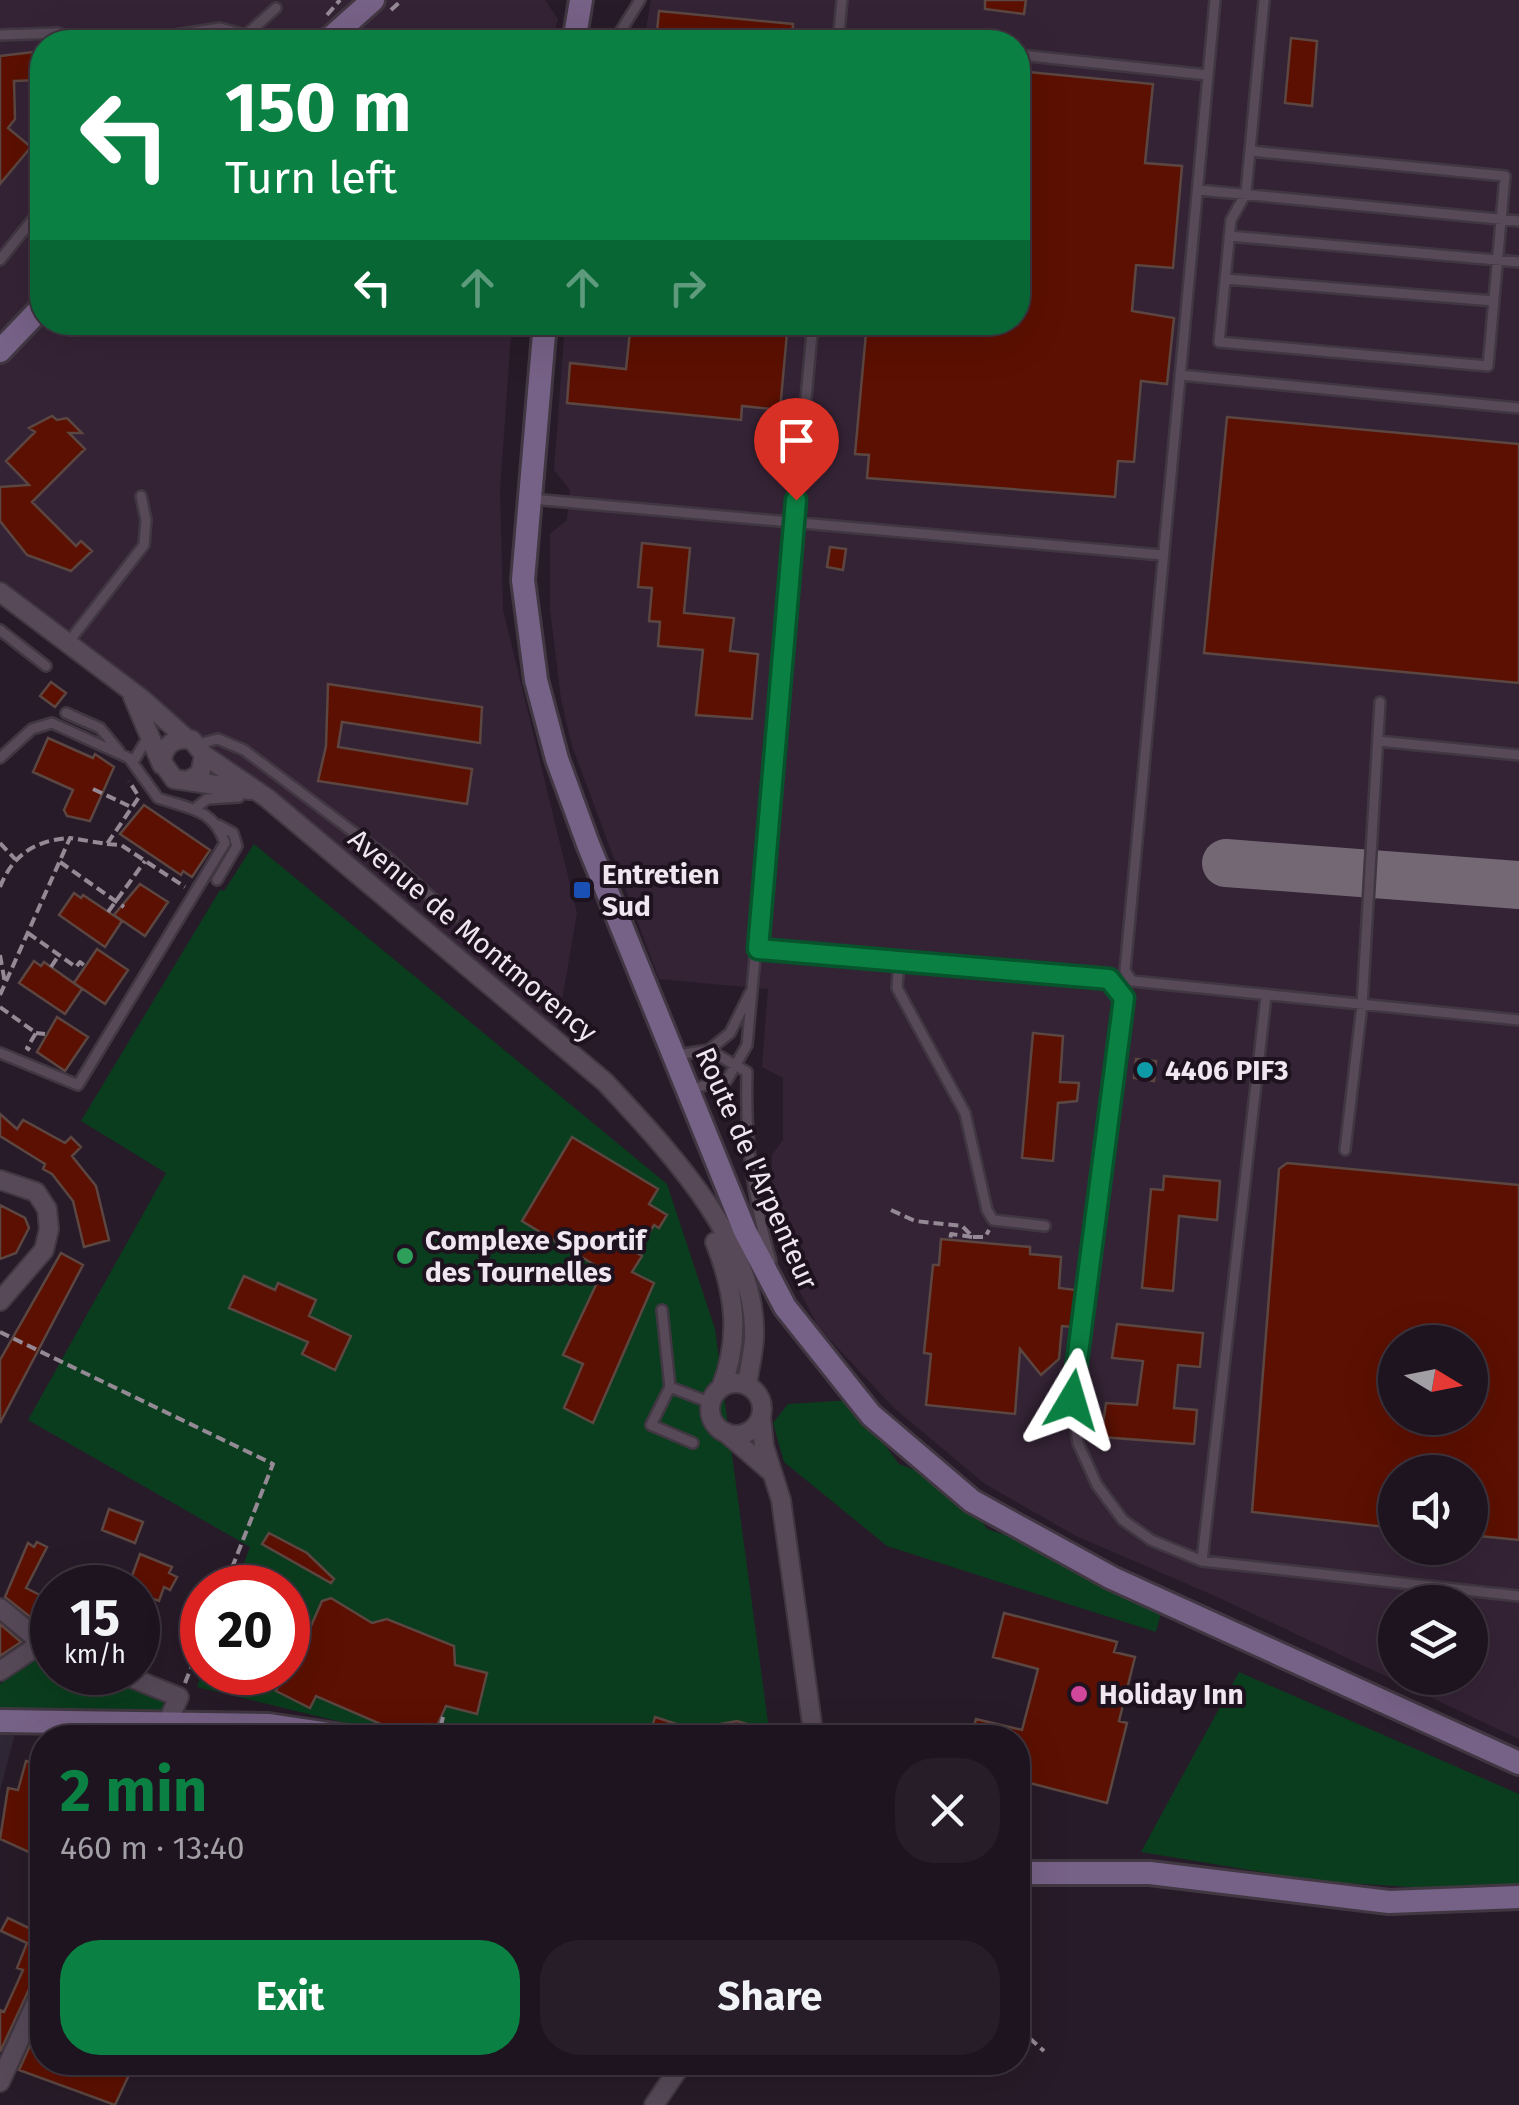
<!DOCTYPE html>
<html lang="en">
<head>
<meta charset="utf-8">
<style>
	body { margin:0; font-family:"Fira Sans",sans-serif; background:#261d28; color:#f1f3f6; height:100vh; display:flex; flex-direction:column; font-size:38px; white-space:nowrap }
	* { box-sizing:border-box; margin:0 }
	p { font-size:32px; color:#a19ea4 }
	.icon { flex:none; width:55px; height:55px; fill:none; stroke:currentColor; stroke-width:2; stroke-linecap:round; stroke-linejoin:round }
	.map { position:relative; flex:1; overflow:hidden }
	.details { position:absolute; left:30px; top:1725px; width:1000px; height:350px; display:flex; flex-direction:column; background:#1e141f; border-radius:40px; box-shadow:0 10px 40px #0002,0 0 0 2px #3c333d }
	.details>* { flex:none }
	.guide { position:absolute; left:30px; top:30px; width:1000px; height:305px; border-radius:40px; box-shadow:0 10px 40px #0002,0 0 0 2px #3c333d; background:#0b8043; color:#fff; overflow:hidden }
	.needle { width:65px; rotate:100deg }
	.buttons { position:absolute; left:1378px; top:1325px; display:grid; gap:20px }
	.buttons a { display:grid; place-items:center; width:110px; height:110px; border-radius:50%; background:#1e141f; box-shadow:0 10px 40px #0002,0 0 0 2px #3c333d; font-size:50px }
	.speed { position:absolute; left:30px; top:1565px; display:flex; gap:20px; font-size:50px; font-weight:700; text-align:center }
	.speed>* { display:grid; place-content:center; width:130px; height:130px; border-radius:50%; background:#1e141f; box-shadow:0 10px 40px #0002,0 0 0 2px #3c333d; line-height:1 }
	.speed small { font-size:25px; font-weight:400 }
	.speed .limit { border:15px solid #d22; background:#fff; color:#111 }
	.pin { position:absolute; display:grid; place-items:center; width:85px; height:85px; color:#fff; margin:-102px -42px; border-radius:50% 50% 50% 0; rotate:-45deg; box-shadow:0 0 10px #0007 }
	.pin .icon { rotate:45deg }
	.me { position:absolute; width:110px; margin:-55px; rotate:7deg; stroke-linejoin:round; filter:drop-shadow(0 0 8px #0008) }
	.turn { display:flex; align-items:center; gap:35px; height:210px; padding:0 30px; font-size:45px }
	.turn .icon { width:130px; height:130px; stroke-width:2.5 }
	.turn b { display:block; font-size:70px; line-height:85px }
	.lanes { display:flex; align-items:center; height:95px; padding:0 30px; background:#0003; justify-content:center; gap:50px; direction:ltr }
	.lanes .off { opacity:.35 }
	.round { display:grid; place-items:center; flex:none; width:105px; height:105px; border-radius:40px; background:#261d28 }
	.summary { display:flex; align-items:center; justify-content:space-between; height:170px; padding:0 30px }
	h1 { font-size:60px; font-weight:700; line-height:75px; color:#0b8043 }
	.primary-button { display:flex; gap:20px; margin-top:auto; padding:20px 30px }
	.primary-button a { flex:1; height:115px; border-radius:40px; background:#0b8043; color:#fff; font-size:40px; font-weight:700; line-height:115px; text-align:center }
	.primary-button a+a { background:#261d28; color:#f1f3f6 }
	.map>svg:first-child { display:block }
	.built { fill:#342335; fill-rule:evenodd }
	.education { fill:#302736 }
	.green { fill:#0a3d1d }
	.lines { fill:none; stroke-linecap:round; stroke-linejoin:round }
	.taxiway { stroke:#746875; stroke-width:48 }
	.building { fill:#5c1001; stroke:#5c4641; stroke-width:2.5; fill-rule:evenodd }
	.lane-casing { stroke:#413742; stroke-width:14 }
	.street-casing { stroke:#413742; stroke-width:22 }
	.secondary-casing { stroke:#413742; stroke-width:28 }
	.path { stroke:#948995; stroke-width:4; stroke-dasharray:10 5; stroke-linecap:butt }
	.lane { stroke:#574958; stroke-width:9 }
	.street { stroke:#574958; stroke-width:18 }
	.secondary { stroke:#776287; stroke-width:22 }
	.route-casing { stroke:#07532c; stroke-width:25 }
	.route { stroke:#0b8043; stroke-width:18 }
	.transit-dot { fill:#1a4fb4; stroke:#1e121f; stroke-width:4 }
	.culture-dot { fill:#0f9aa8; stroke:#1e121f; stroke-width:4 }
	.leisure-dot { fill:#2e9e5b; stroke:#1e121f; stroke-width:4 }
	.hotel-dot { fill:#d1479c; stroke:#1e121f; stroke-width:4 }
	.labels { text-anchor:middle; stroke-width:8; stroke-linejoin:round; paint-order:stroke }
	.poi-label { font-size:28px; font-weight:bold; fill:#efe6f0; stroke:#1e121f; text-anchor:start }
	.street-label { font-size:28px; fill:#efe6f0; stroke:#1e121f }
</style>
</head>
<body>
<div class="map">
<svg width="1519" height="2105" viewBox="0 0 1519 2105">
	<rect width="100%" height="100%" fill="#281b29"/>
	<path class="built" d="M0,0H545L558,19L551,42H42V322L512,323L500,489L503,610L577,913L556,1035L0,581Z
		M651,0H1519V1739L1215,1596L1076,1536L985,1484L894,1408L819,1328L790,1273L771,1227L772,1155L783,1140V1078L762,1067L768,989L659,979L572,746L561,699L550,609V534L567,520L570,490L554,470L565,323L1018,322V42H638L645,35ZM1395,1342H1470V1418H1395ZM1395,1472H1470V1548H1395ZM1395,1602H1470V1678H1395Z"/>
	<path class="education" d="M0,1733L15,1734L0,1791Z"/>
	<path class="green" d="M254,844L667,1184L715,1329L770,1737H403L197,1687L202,1671L288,1672V1588L235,1587L250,1547L28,1420L166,1173L81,1121L220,890L224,891Z
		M851,1400L899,1464L933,1477L969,1501L987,1529L1044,1548L1064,1566L1161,1613L1156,1632L887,1546L784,1462L773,1423L788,1404Z
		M49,1651L52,1672L105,1673L173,1698L164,1714L0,1711V1684Z
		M1239,1672L1519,1794V1884L1426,1888L1316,1881L1141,1852Z"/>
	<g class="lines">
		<path class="taxiway" d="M1226,863L1519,885"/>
	</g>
	<path class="building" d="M985,0H1026L1024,14L985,9Z
		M659,11L793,24L792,42H656Z
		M1291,38L1317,41L1312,106L1285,103Z
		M42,51V80L14,81L15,119L8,128L31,147L0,184V56Z
		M1018,71L1153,84L1145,163L1182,166L1173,268L1136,265L1132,311L1174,318L1167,384L1141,381L1134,462L1118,461L1115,497L867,478L869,455L855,454L867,322H1018Z
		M631,322H788L780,410L742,406L741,420L567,403L570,363L626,369Z
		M52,416L57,420L67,418L82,433H69L85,449L32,502L76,546L81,541L92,551L71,571L27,555L0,521V487L29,485L6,461L35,432L29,428Z
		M1227,417L1519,444V683L1204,653Z
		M642,543L690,548L684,613L734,618L730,651L758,654L752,719L696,715L703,650L658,646L660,622L649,621L652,588L638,587Z
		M830,547L846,549L843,570L827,567Z
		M51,682L66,693L55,707L40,696Z
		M328,684L482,707L480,743L342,722L338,747L472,769L467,804L318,781L326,746Z
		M48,738L93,758L95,754L114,767L90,821L67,816L64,810L73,790L33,772Z
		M144,805L210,850L192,877L183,871L181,875L120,834Z
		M140,884L168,902L145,936L114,915Z
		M74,893L81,898L83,895L122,921L105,947L59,915Z
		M97,949L128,970L105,1004L74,983Z
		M34,961L41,966L44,962L82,989L65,1014L19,983Z
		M57,1017L88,1037L65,1071L37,1052Z
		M1033,1033L1063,1036L1060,1082L1079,1083L1077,1101L1058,1103L1053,1161L1022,1158Z
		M1136,1059L1156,1061L1154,1081L1134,1078Z
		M0,1114L17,1129L23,1120L65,1143L71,1137L81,1147L72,1156L96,1186L109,1240L84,1247L73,1201L52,1174L43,1169L45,1164L0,1136Z
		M572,1137L658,1189L649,1204L667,1215L659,1228L654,1225L637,1253L642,1256L632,1272L654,1283L593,1423L564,1408L583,1364L563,1355L603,1270L522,1221Z
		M1287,1163L1519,1185V1540L1470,1535V1472H1395V1528L1252,1512L1279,1169ZM1395,1342H1470V1418H1395Z
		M1164,1176L1220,1181L1217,1220L1179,1216L1173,1291L1142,1288L1151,1189L1163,1190Z
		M0,1205L25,1218L29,1228L16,1253L0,1259Z
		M941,1239L1030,1247V1254L1061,1257L1059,1288L1076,1290L1073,1327L1062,1326L1059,1359L1041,1375L1020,1349L1015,1414L926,1405L931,1354L924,1353L933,1265H939Z
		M61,1253L83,1265L0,1423V1360Z
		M244,1276L275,1290L278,1283L316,1300L309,1316L351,1336L335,1370L302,1354L308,1342L229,1308Z
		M1117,1324L1203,1333L1200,1367L1178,1365L1174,1408L1197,1410L1194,1444L1101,1437L1106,1403L1137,1405L1143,1361L1112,1358Z
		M109,1509L143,1522L135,1543L102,1530Z
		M269,1533L307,1553L334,1579L331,1583L262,1544Z
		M37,1542L47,1547L26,1588L52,1601V1634L5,1597L28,1543L34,1547Z
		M140,1554L172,1567L169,1573L177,1577L170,1590L164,1587L159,1601L138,1593V1588H110L98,1580L108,1566L131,1579Z
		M331,1598L372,1623L387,1619L454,1646L455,1665L487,1673L477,1714L446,1706L437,1726L431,1724L429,1729L406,1735L316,1696L310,1708L276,1691L291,1658L296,1660L322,1601Z
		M1004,1613L1117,1642L1114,1652L1135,1657L1119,1721L1127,1723L1107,1803L1018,1780V1738H971L976,1719L1022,1730L1038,1669L993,1657Z
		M0,1624L21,1642L0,1656Z
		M143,1627L159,1638L150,1663L138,1659Z
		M655,1717L710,1735L721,1724L737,1721L780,1734L779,1738H649Z
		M26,1761L42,1765V1858L0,1839L8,1788L18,1790Z
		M42,1907V1978L31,1985L0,2052V2010L4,2012L23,1970L17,1968L27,1943L1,1931L8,1918L33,1930Z
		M42,2019V2062L80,2075L86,2062H135L115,2105L19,2070Z"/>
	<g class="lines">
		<g class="lane-casing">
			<path id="lane" d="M1215,0L1125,971L1132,981L1519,1020
				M0,35L58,33L79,42
				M129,42L220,28L246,35
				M238,42L276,8
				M614,42L640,0
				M838,42L842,0
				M1020,55L1208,75
				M1250,151L1505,176L1488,366L1219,342L1231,220L1246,193L1264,0
				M1199,190L1519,221
				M1229,236L1519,262
				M0,260L42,208
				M1225,279L1494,301
				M1180,375L1519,408
				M531,499L1162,555
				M0,630L46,666
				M67,644L144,545L146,520L141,496
				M66,713L100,728L119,751
				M1378,741L1519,755
				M198,744L218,739L244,750L388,858L453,917
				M0,758L32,729L52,723L129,758L158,798C189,809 213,808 225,843L78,1085L0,1053
				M133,762L148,737
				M197,807L207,799L239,797
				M217,880L237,846L233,833L218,825
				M758,949L1109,979L1123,998L1072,1400L1078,1443L1097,1485L1123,1520L1151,1540L1202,1561L1519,1596
				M899,961L897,988L965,1113L987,1210L993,1220L1045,1226
				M709,1050L730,1033L750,993
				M677,1055L709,1050L747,1072C745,1139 752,1197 771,1261
				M690,1089L727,1080L747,1045L813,322
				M1345,1150L1362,1005L1380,702
				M662,1310L670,1387L711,1403
				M670,1387L651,1425L693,1443
				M1202,1561L1266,996"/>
		</g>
		<g class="street-casing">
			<path id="street" d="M0,592L142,699L187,739
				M133,697L162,765
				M204,755L267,798L605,1082C665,1147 759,1243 754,1339C753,1354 749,1370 747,1385
				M187,781L200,774L204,755L192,740C175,736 163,745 162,762L174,779L250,790
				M0,1180L36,1192L47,1209L49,1229L44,1250L0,1301
				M715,1242C735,1293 741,1338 721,1388
				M710 1409a26 26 0 1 1 52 0a26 26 0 1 1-52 0Z
				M761,1417L764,1446L781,1500L814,1738
				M725,1432L770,1471
				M0,1608L42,1643
				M0,1671L42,1643L52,1647
				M117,1672L179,1697L160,1738
				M0,2082L42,1990
				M654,2105L683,2062"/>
		</g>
		<g class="secondary-casing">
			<path id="secondary" d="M326,42L373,0
				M574,42L581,0
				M545,322L523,580L536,680L557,759L588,844L745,1231L785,1307L871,1415L972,1501L1112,1578L1519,1763
				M0,351L42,307
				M0,1721L268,1725L355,1738
				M1018,1873H1150L1389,1902L1519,1897"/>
		</g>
		<path class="path" d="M391,10L402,0
			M327,15L340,0
			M93,789L129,806
			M0,843L15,859
			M107,844L121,845L185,887
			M60,862L124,907
			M0,887C13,854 36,840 70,838
			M108,912L145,861
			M28,933L76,967L80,962L85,966
			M0,955L5,983
			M51,967L59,955
			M0,995L70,838L107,844L139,797L129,781
			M0,1007L36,1033L27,1048L30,1050
			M36,1033L45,1034
			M891,1210L915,1221L962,1226L973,1237L951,1234L950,1240
			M973,1237H985L989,1230
			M0,1332L273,1464L224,1588
			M185,1683L202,1640
			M438,1738L443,1717
			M1018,2028L1044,2051"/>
		<use href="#lane" class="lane"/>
		<use href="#street" class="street"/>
		<use href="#secondary" class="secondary"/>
	</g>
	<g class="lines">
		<g class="route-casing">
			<path id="route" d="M796,500L758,949L1109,979L1124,998L1072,1400"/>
		</g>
		<use href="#route" class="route"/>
	</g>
	<rect class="transit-dot" x="572" y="880" width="20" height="20" rx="5"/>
	<circle class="culture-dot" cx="1145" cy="1070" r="10"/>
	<circle class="leisure-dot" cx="405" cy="1256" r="10"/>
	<circle class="hotel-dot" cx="1079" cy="1694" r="10"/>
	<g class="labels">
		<g class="poi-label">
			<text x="602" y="884">Entretien<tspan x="602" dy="32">Sud</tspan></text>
			<text x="1165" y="1080">4406 PIF3</text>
			<text x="425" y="1250">Complexe Sportif<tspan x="425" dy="32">des Tournelles</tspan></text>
			<text x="1099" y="1704">Holiday Inn</text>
		</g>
		<g class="street-label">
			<text transform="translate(473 935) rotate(40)" y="10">Avenue de Montmorency</text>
			<text transform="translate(757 1168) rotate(66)" y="10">Route de l'Arpenteur</text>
		</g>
	</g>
</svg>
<div class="buttons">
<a><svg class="needle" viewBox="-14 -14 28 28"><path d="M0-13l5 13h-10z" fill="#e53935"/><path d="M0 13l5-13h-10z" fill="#a19ea4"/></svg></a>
<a><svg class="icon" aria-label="sound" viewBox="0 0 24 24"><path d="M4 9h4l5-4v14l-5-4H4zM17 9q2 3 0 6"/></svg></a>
<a><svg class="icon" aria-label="layers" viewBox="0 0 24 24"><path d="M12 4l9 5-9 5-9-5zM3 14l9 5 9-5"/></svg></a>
</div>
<div class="speed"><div>15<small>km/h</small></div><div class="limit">20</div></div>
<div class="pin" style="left:796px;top:500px;background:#d93025"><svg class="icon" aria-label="arrive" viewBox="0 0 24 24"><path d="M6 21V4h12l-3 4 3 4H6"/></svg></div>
<svg class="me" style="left:1072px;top:1400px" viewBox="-20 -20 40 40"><path d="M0-17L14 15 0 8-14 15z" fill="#0b8043" stroke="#fff" stroke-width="4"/></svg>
<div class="guide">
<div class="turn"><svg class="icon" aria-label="left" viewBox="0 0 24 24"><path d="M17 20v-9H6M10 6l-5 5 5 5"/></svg><div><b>150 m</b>Turn left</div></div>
<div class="lanes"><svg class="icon" aria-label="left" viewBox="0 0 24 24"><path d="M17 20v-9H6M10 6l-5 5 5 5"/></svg><svg class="icon off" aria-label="ahead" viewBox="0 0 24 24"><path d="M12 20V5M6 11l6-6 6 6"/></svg><svg class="icon off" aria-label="ahead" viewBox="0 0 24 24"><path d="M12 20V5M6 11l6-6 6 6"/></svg><svg class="icon off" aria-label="right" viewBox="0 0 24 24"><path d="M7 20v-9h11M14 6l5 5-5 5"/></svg></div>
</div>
<section class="details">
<div class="summary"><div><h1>2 min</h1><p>460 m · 13:40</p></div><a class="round"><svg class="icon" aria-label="close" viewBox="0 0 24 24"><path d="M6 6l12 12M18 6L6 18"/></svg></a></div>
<div class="primary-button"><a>Exit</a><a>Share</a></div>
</section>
</div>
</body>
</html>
